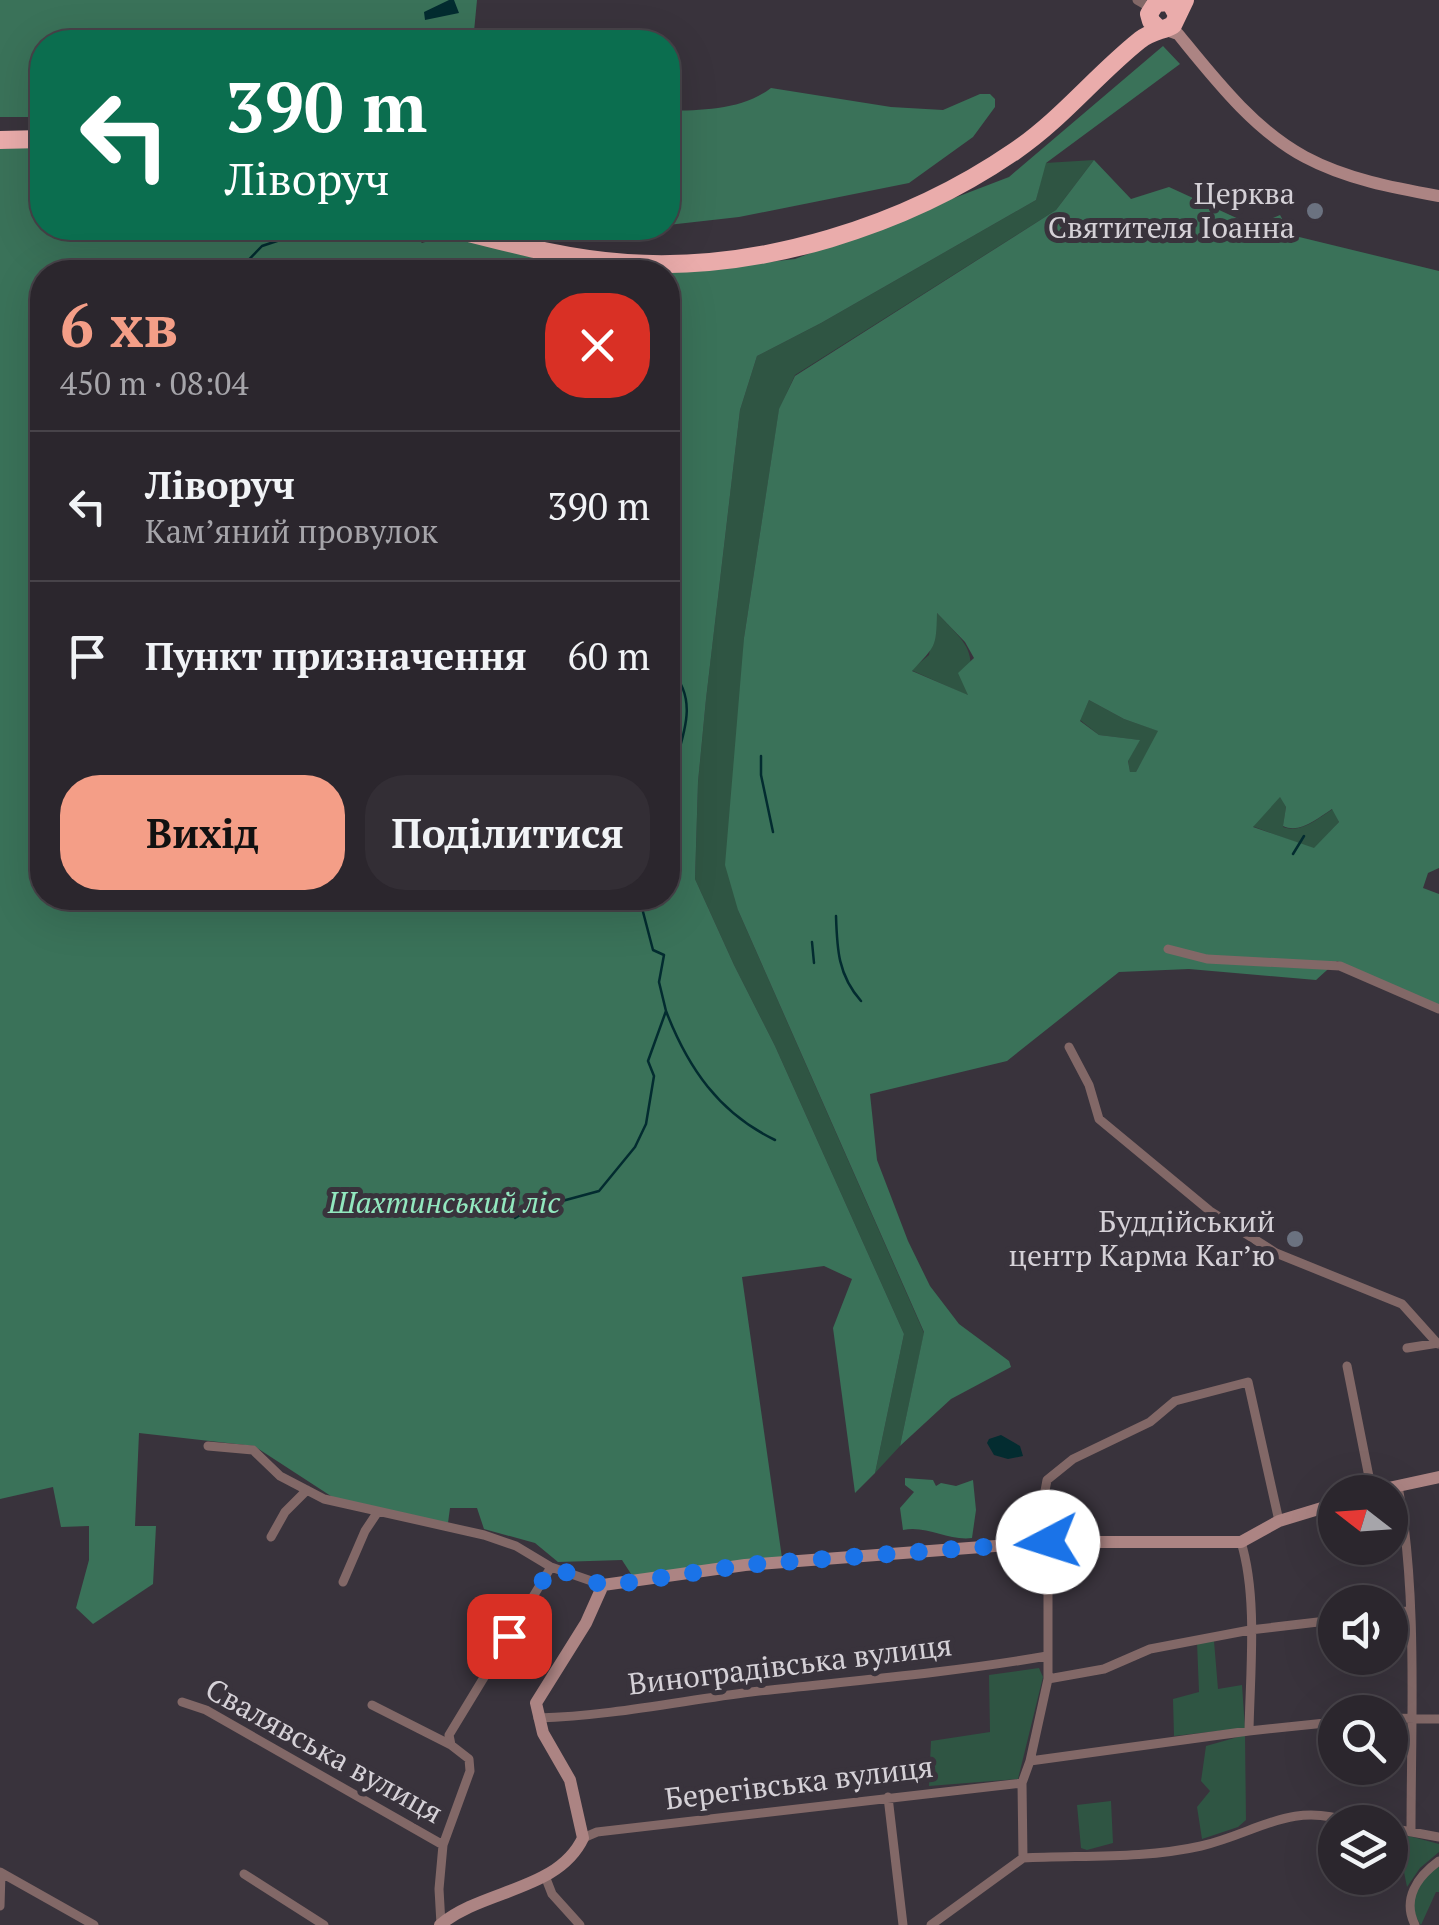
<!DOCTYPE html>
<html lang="uk">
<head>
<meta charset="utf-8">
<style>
	body { margin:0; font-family:"PT Serif",serif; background:#332e35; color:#f1f3f6; height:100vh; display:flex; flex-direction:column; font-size:38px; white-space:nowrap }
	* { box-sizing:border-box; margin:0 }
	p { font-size:32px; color:#a6a5aa }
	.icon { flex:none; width:55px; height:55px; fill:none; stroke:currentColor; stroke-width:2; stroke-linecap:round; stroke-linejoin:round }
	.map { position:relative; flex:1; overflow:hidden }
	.sheet { position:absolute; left:30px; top:260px; width:650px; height:650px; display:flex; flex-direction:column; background:#2b262d; border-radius:40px; box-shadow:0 10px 40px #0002,0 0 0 2px #474349 }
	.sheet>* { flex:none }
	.guide { position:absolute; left:30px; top:30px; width:650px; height:210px; border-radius:40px; box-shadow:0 10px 40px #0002,0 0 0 2px #474349; background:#0b6e4f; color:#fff; overflow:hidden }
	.needle { width:65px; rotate:287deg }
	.fabs { position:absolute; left:1318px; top:1475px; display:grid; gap:20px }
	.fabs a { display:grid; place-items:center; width:90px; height:90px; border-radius:50%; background:#2b262d; box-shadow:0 10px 40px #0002,0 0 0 2px #474349; font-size:50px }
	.pin { position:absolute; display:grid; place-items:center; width:85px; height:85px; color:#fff; margin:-42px; border-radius:20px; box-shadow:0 5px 15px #0006 }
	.me { position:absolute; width:110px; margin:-55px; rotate:265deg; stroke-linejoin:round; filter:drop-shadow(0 0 8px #0008) }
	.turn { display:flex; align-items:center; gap:35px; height:210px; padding:0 30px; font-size:45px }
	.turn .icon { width:130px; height:130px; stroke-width:2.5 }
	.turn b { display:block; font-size:70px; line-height:85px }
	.round { display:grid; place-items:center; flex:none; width:105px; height:105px; border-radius:40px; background:#332e35 }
	.summary { display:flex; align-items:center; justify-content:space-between; height:170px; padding:0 30px }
	h1 { font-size:60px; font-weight:800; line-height:75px; color:#f49e87 }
	.action { display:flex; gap:20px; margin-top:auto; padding:20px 30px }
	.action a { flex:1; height:115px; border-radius:40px; background:#f49e87; color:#111; font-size:40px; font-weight:800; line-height:115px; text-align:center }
	.action a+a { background:#332e35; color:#f1f3f6 }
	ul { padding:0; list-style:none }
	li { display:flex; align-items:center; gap:30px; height:150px; padding:0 30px; border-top:2px solid #474349 }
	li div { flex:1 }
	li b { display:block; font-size:38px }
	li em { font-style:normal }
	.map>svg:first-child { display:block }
	.green { fill:#2f5543 }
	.forest { fill:#3a7259; fill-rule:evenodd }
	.water { fill:#032c30 }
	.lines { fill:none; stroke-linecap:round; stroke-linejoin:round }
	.stream { stroke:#032c30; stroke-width:2.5 }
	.street { stroke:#826867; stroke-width:9 }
	.secondary { stroke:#ac8483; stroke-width:12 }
	.highway { stroke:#eaacab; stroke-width:18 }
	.route { stroke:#1a73e8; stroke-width:18; stroke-dasharray:0 32.4 }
	.worship-dot { fill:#6b7280; stroke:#39333c; stroke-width:4 }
	.labels { text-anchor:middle; stroke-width:10; stroke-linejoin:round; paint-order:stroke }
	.poi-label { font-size:30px; fill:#d5d1d7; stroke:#39333c; text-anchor:end }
	.park-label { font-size:30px; font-style:italic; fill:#92e8bf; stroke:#39333c }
	.street-label { font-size:30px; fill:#d5d1d7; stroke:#39333c }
</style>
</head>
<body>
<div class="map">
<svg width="1439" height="1925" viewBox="0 0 1439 1925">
	<rect width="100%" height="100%" fill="#39333c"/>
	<path class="green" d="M1094,160L1056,210L795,375L779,410L744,638L738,910L924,1333L900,1446L875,1473L904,1334L775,1046L734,965L695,879L698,782L706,699L740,410L757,356L821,323L1036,200L1045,163Z
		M936,612C969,647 975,646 969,696L911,670L929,655Z
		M1089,700L1124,719L1159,731L1136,772L1130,773L1128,760L1139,740L1099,735L1080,720Z
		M1280,796L1286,807L1283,827C1301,834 1318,818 1333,809L1339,822L1314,849L1252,826Z
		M1214,1641L1218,1689L1242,1685L1245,1728L1174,1736L1173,1699L1199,1692L1197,1642Z
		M1039,1668L1043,1677L1018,1779L929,1786L931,1741L990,1732L989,1675Z
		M1245,1735L1246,1820L1238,1827L1202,1839L1197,1807L1210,1791L1201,1781L1206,1746Z
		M1111,1801L1113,1843L1087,1850L1081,1848L1077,1805Z
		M1409,1836L1439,1844V1852L1420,1868L1407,1887L1398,1842Z
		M1439,1864V1892H1436L1421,1925C1404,1902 1421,1880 1439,1864Z"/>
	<path class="forest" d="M0,0H477L473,42H42V117H0Z
		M1163,46L1180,64L1046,163L1036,200L821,323L757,356L740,410L706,699L698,782L695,879L734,965L775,1046L904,1334L875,1473L855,1493L833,1328L852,1279L824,1266L742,1277L782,1558L633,1577L622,1560L558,1562L535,1543L484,1529L477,1508H450L448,1523L337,1500L254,1446L139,1433L135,1526H156L153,1584L93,1624L76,1608L89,1560V1526L61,1527L53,1487L0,1499V149L42,146V228H407L422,243L448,235L569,266L649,272H42V898H668V273L795,259L1009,177Z
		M771,88L891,107L943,110L980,94H990L995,99V107L973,137L909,183L739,217L668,225V111C704,110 742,110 771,88Z
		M1094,160L1131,199L1169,187L1254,226L1280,215L1291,235L1439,271V868L1428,873L1423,888L1439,894V1006L1337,961L1316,980L1189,969L1119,972L1007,1061L870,1094L877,1160L908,1241L930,1286L959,1324L1009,1361L1011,1367L951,1399L900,1446L924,1332L738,910L725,865L744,638L779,409L795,376L1056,210ZM937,613L965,642L974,658L958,673L968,695L912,671C936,645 936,648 937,613ZM1089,700L1124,719L1158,731L1136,772H1130L1128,761L1140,740L1099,735L1080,721ZM1280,797L1286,807L1283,826C1300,834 1318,818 1332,809L1339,822L1314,848L1253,827Z
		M905,1478L933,1480L936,1486L941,1483L956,1486L973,1480L976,1510L972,1538C948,1541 927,1525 903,1530L900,1508L914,1492L905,1485Z"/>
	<path class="water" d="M449,0H454L459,13L425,20L424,12Z
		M1001,1435L1020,1446L1023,1456L1008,1459L994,1455L987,1443L989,1439Z"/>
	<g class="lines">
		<path class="stream" d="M237,272L262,246L283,239
			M668,605L675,621L668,640L679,655L671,670C695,696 687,725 677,757L668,761
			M761,756V775L773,832
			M1293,854L1304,836
			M836,916C837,949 838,975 861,1001
			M812,942L814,963
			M666,1011C688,1068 719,1113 775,1140
			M515,1218L529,1210L599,1191L635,1147L646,1124L654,1076L648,1061L666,1011L659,982L664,955L653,950L642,908L663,898"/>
		<path class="street" d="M1137,0L1144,4
			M1168,949L1207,959L1340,966L1439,1009
			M1069,1047L1089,1085L1099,1119L1210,1211L1276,1253L1402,1304L1438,1344
			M1407,1348L1439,1343
			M1347,1366L1372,1492
			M208,1446L253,1450L280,1476L324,1499L484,1535L516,1546L551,1567L603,1585
			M1398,1486C1418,1593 1411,1723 1411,1832
			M271,1537L285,1512L307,1490
			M1241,1542C1258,1597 1250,1673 1249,1731
			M343,1582L365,1531L377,1513
			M1390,1613L1408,1611
			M1048,1679L1104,1669L1150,1649L1250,1630L1335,1620
			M182,1702L206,1710L443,1845
			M372,1705L451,1745L469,1759L470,1771L443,1845L439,1889L441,1924
			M538,1718C610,1716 680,1701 751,1692C850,1681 949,1673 1047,1656
			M1390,1718L1439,1719
			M451,1745L449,1735L551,1567
			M1030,1761L1249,1731L1335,1722
			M888,1797L903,1925
			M1390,1828L1439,1837
			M583,1838L597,1832L1022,1783
			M1023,1858L1022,1783L1030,1761L1048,1679V1542L1044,1496L1047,1480L1073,1459L1150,1422L1175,1401L1248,1382L1279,1521
			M1023,1858C1081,1855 1144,1859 1201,1846C1257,1833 1290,1801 1350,1822
			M0,1872L94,1925
			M244,1874L324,1925
			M545,1876L552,1894L580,1925
			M0,1906L1,1873
			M931,1925L1023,1858
			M1415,1925C1402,1899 1417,1877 1439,1861"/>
		<path class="secondary" d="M1164,29L1178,34C1214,78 1254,130 1305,157C1346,179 1394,188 1439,196
			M1370,1492L1439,1477
			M440,1925C483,1889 558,1891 583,1838L570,1780L543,1733L536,1703L586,1623L603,1585L745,1565L1048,1542H1241L1279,1521L1335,1504"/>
		<path class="highway" d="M1158,28L1151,21L1149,14L1156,3L1170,2L1177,15
			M0,140L42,139
			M449,228C508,243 566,259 627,263C760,272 906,226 1015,151C1063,118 1096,75 1140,40C1152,31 1162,31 1173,25L1185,0"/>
	</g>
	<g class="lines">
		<path class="route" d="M509,1636L551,1567L603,1585H612L745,1565L1048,1542"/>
	</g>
	<g class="worship-dot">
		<circle cx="1315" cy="211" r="10"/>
		<circle cx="1295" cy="1239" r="10"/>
	</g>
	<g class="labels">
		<g class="poi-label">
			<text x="1295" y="204">Церква<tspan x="1295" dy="34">Святителя Іоанна</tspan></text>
			<text x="1275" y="1232">Буддійський<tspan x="1275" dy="34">центр Карма Кагʼю</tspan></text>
		</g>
		<g class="park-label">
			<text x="444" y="1213">Шахтинський ліс</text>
		</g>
		<g class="street-label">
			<text transform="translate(790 1665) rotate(-7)" y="10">Виноградівська вулиця</text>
			<text transform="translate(324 1751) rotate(29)" y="10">Свалявська вулиця</text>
			<text transform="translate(799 1783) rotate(-7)" y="10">Берегівська вулиця</text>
		</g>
	</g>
</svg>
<div class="fabs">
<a><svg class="needle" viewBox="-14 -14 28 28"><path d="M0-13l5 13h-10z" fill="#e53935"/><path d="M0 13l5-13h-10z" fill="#a6a5aa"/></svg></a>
<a><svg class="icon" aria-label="sound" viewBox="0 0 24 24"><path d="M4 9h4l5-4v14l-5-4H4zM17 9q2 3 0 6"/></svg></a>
<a><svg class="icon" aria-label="search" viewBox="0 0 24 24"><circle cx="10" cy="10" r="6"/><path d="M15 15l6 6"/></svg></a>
<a><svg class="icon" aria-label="layers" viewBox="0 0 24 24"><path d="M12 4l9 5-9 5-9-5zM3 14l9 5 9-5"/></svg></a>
</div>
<div class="pin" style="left:509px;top:1636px;background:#d93025"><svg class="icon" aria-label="arrive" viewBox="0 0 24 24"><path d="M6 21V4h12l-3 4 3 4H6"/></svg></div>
<svg class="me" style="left:1048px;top:1542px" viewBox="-20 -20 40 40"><circle r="19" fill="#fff"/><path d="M0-13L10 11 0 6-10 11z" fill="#1a73e8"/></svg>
<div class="guide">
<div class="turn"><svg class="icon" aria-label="left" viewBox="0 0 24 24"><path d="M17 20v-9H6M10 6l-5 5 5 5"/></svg><div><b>390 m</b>Ліворуч</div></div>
</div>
<section class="sheet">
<div class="summary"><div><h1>6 хв</h1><p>450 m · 08:04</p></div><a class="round" style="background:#d93025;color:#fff"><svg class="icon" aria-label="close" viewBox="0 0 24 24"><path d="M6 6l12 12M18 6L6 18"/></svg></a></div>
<ul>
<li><svg class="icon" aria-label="left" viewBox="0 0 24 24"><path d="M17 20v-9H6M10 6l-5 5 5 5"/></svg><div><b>Ліворуч</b><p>Камʼяний провулок</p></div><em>390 m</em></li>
<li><svg class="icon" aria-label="arrive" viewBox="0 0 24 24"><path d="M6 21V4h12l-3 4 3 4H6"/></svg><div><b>Пункт призначення</b></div><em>60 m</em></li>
</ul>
<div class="action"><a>Вихід</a><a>Поділитися</a></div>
</section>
</div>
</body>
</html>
